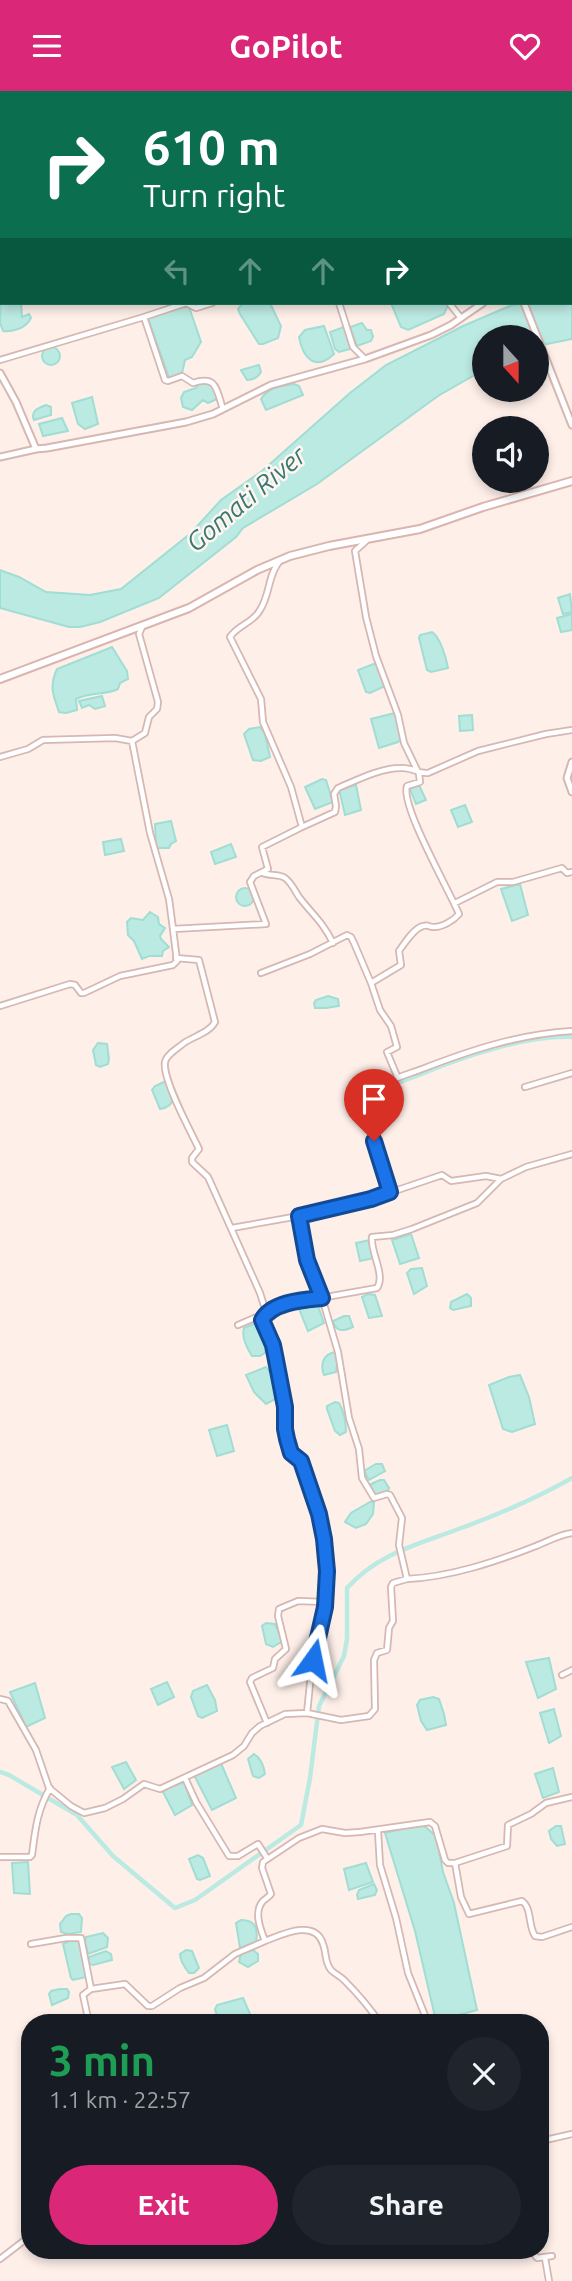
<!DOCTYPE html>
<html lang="en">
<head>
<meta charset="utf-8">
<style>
	body { margin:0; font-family:Ubuntu,sans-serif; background:#20242c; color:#f1f3f6; height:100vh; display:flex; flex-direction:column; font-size:26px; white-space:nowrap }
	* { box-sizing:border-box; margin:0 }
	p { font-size:23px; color:#9ea1a6 }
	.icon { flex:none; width:38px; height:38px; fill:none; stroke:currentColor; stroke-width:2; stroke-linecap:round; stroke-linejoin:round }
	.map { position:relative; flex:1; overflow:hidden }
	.side { position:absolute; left:21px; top:1923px; width:528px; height:245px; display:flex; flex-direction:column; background:#171b24; border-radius:28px; box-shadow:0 4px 10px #0003 }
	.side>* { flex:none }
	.banner { position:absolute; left:0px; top:0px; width:572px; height:214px; box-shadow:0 4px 10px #0003; background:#0b6e4f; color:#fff; overflow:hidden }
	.needle { width:46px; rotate:159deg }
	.fabs { position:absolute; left:472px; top:234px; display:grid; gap:14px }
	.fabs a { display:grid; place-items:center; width:77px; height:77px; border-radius:50%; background:#171b24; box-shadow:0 4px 10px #0003; font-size:35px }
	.pin { position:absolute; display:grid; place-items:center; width:60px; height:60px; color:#fff; margin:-72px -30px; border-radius:50% 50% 50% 0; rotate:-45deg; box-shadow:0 0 7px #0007 }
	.pin .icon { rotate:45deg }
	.me { position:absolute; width:77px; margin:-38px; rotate:12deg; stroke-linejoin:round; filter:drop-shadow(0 0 5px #0008) }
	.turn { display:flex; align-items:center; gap:24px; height:147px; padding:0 28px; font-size:32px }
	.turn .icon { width:91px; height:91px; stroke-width:2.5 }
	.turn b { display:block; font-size:49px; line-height:60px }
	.lanes { display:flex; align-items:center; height:66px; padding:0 28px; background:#0003; justify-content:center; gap:35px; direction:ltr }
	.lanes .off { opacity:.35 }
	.round { display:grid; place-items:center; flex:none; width:74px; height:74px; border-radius:37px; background:#20242c }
	.headline { display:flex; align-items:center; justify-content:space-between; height:119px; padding:0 28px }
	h1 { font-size:42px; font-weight:600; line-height:52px; color:#1e9e55 }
	.cta { display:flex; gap:14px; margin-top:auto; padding:14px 28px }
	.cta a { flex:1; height:80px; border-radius:42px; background:#db2777; color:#fff; font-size:28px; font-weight:600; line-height:80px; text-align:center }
	.cta a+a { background:#20242c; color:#f1f3f6 }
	header { display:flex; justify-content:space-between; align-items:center; height:91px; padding:0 28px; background:#db2777; color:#fff; font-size:32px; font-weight:600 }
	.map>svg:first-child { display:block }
	.water { fill:#bbeae2; stroke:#a0ddd3; stroke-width:2 }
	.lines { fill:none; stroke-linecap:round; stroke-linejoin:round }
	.canal { stroke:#bbeae2; stroke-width:4.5 }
	.minor-casing { stroke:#d6b7b2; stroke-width:8 }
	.tertiary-casing { stroke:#d6b7b2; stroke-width:9 }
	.secondary-casing { stroke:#dab4af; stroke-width:10 }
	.minor { stroke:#fff; stroke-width:4.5 }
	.tertiary { stroke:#fff; stroke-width:5 }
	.secondary { stroke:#fff; stroke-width:6 }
	.route-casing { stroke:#114b97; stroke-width:18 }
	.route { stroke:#1a73e8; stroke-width:12 }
	.labels { text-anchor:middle; stroke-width:5; stroke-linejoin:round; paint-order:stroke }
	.water-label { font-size:26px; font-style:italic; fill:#387970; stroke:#fff5f1 }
</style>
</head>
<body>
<header><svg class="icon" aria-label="menu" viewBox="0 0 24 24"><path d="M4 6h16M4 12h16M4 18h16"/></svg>GoPilot<svg class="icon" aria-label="heart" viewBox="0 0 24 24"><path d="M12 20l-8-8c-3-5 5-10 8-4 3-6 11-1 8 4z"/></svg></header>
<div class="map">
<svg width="572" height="2190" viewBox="0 0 572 2190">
	<rect width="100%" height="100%" fill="#feefe9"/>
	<path class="water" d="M572,198V248L537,255V247H485V278L438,305L317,393L243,437L236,446L159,507L100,531L80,536H69L0,517V479L19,486L46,501L90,504L121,498L191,442L221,409L262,380L350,302L386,274L463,235L512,214L522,212H570Z
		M1,207L2,212H21L22,226L29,223L31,227C26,237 14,241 3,240L0,232Z
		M243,212H270L281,235L278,247L263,253H259L240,223L238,218Z
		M391,212H447L448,214L444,223L408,239L401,236Z
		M188,213L201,251L192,266L185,269L182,282L169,287L148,227Z
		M362,232L367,239H371L373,246L371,250L357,255L350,236Z
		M324,235L334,263C315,281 303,267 299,246L305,239Z
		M344,236L350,254V258L339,261L335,258L330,241Z
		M42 265a9 9 0 1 1 18 0a9 9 0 1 1-18 0Z
		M259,274L261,281C258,286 253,289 247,289L241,279Z
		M207,290L214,296L219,307L208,312L203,309L192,319L183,316L181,307L184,301L196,297L198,293Z
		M294,293L299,295L303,304L266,319L261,308C269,296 280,295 294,293Z
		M92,306L98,333L85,338L78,333L72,312Z
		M46,314L51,316V324L34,329C30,320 38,317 46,314Z
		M62,327L68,340L43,345L39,333Z
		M570,503L572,521L563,523L558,507Z
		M572,523V539L561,541L557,527Z
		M432,541C440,546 446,566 448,577L431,581L427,579L419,547L420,544Z
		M112,556L127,580L128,588L120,592L118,598C106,604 90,601 76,608L77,619L66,622L59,621C53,604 49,595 57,578Z
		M376,572L385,595L370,602L366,601L358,579Z
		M102,605L105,615L95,618L89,614L82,617L79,610Z
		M395,622L401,648L398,651L379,657L371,628Z
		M472,624L473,639L460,640L459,625Z
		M260,636L265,643L270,666L261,670L253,669L244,643L249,638Z
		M322,688L326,689L333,711L315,718L305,696Z
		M356,694L361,719L345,724L339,698Z
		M419,694L426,709L416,713L410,698Z
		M465,714L472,731L458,736L451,719Z
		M171,730L176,750L171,753L169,757H156L155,733Z
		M121,748L124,760L105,764L103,751Z
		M231,753L236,766L215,773L211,761Z
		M520,793L528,824L512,830L501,798Z
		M236 806a9 9 0 1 1 18 0a9 9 0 1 1-18 0Z
		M150,821L158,826L159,833L165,837L160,845L161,848L169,856L163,860L162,865H149L142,868L134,850L128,844L127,831L131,827L143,829Z
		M328,905L338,908L339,915L326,917H315L314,912L316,909Z
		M98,952L107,953L109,968L108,973L100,976L96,974L93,959Z
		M164,991H167C172,1003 178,1015 160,1018L152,999L155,995Z
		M411,1143L419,1167L400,1173L392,1149Z
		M370,1149L374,1167L360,1170L356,1152Z
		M422,1177L427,1195L414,1203L407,1182L411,1178Z
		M368,1203L375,1204L382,1225L369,1227L362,1206Z
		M467,1203L471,1207V1215L453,1219L450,1217L451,1211Z
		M316,1209L324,1232L308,1240L298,1215Z
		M344,1225H349L353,1236C344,1240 336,1242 333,1230Z
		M254,1233C263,1240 266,1251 265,1262L260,1265H252C247,1257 241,1246 244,1237Z
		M335,1261L338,1265L336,1281L324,1284C320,1274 323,1263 335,1261Z
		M266,1276L277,1290L281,1305L266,1313L254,1301L246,1284Z
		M520,1284L529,1306L535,1333L512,1341L503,1338L489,1294L509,1286Z
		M335,1311L339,1312C344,1321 346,1331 346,1341L340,1344L335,1340L327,1318V1315Z
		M227,1334L234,1360L217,1365L209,1339Z
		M376,1373H382L385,1380L369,1389L364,1380Z
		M380,1389H384L389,1397L388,1400L376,1404L370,1397L371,1393Z
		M370,1411H374L373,1423L366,1433L356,1437L345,1431L351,1422Z
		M266,1532L275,1533L283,1550L273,1556L266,1553L262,1535Z
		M549,1567L556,1598L538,1607L526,1571Z
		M167,1591L174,1606L158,1614L151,1598Z
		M35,1592L45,1627L26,1636L10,1601Z
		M207,1594L215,1609L217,1620L202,1627L198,1625L191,1606L193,1600Z
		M433,1606L439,1608L444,1623L446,1634L427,1639L421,1630L417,1614L420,1609Z
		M554,1618L561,1645L549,1652L540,1622Z
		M254,1663C261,1667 264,1676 265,1683L259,1687L253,1685L248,1668Z
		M220,1670L236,1707L212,1719L194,1684Z
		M126,1671L136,1689L124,1698L112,1676Z
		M553,1677L559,1701L543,1707L535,1683Z
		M184,1691L192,1714L175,1724L162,1699Z
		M422,1733L436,1745L443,1781L454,1812L477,1919L436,1930L415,1840L385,1742Z
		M556,1735H561L565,1753L557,1755L551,1748L549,1740Z
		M198,1764L203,1767L210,1785L200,1789L197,1788L189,1768Z
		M28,1771L30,1803L14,1802L12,1772Z
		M366,1772L373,1791L349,1799L344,1778Z
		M374,1793L377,1799L375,1804L358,1808L357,1804L359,1799Z
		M71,1823H79L82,1827L81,1841L68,1843L61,1841L60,1833L66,1825Z
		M241,1829C257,1829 258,1839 256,1851L240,1857L236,1832Z
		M103,1842L108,1847L107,1856L88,1863L85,1851L86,1846Z
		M71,1849H79L86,1886L73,1889L71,1887L63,1853Z
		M186,1859L192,1860L199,1877L194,1882H189C185,1877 180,1870 180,1863Z
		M253,1859L258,1863V1870L248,1876L239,1871L241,1862Z
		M106,1860L111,1863L112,1869L93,1874L89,1873V1866Z
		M60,1898H67L69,1901L68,1907L52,1914L49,1903L51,1900Z
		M243,1907L254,1932H219L215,1918L217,1914Z"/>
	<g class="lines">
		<path class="canal" d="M378,1022C380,1013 381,1003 389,997C397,991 409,988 419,984C461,966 526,944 572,946
			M0,1681L9,1684L77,1724L113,1765L175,1817L195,1809L301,1734L310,1687L319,1615L344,1565L347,1548V1497C380,1461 420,1453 464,1436C502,1422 537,1407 572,1387"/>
		<g class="minor-casing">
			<path id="minor" d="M26,0V2
				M236,0L237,2
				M294,0V2
				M489,0L490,2
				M570,22H572
				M0,201H2
				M212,212L196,217L186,212L144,226L165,289L168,290L182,285L193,292C217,284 216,298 223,318
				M339,212L353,256L365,268
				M449,212L461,227
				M0,269L144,226
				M366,450L355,460L366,526L376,565L398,624L404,652L419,683L420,691L407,695C400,714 449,799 459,823C454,829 443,836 434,836C427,836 430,833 423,835C414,837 404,853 399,860L401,874L371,892L380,919L391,935L397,956L387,961L397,985
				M142,536L139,543L158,611L157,618L149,626L145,642L132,650L150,742L169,808L173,838
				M0,666L28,658L43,649L115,647L132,650
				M302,736L335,721L336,715L334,703L338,697C357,689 380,677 401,677C412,676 418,683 428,682L478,660L546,643L572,639
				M263,782C270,785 280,783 285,787C291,791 295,800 299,806C312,823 323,831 333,852
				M455,812L497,791H513L562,777L567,782L572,781
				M176,867L199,869L215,931C209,942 194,945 184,952C178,957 166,964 165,971C162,988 191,1041 199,1058L192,1067V1071L208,1086L260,1202L266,1221L262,1229L275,1264L285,1316V1338L287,1348L291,1362L301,1370L319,1423L324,1448L327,1480L325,1516L311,1583L307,1622
				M261,882L310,863L347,844L351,846L354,852L371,892
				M0,915L70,893L75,894L81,902H84L120,885L173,874L177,870L173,838L266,833L250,791L254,785L268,778L262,756L302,736L291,696L263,631L261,608L230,546C238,534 253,532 260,519C270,504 268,484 279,471
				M525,996L572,982
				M390,1101C381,1077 363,1033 374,1008C383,988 404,985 422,978C471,959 519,943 572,940
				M232,1137L299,1125L371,1108L442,1084L451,1090L486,1085L501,1088L526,1076L572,1063
				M238,1234L287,1213L377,1197C386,1184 370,1161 372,1146L393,1144L412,1138L477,1112L500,1089
				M407,1488C450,1486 495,1471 536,1455C549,1450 558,1444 572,1442
				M562,1584L572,1579
				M0,1608L8,1610L36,1659L49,1697L71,1715L84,1722L105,1717L123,1708L144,1693L160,1698L233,1664L244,1655L252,1642L260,1635L285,1623L307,1622L341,1629L369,1625L375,1618L374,1569L377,1562L387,1559L389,1537L393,1530L391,1496L393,1492L407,1488L399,1454L402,1427L390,1404L387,1403L374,1407L362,1387L359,1358L349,1327L338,1261L323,1210L307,1169L299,1125
				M267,1632L250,1591L252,1587L273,1577L275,1568L286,1558L278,1525L279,1518L298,1510L325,1511
				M185,1687L196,1711L229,1765H238L258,1753L267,1767
				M378,1740L380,1774L396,1827L408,1882L428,1932
				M0,1766H30L32,1764C35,1740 37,1719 50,1697
				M455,1772L461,1806L469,1823L522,1810C532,1817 528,1835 535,1845L542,1846L572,1836
				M265,1850C281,1844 315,1827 323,1853C327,1863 324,1870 331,1879C335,1883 340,1885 344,1889C357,1902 370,1917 380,1932
				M31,1853L66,1847H81L91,1898L83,1904L89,1932
				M91,1898L125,1893L148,1915H152L180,1897L204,1887L235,1863L265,1850C261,1839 253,1821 263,1810C265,1808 269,1806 271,1803L262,1777L263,1771L299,1747L322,1738L345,1742L360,1741L430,1731L435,1735L445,1769L448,1772H455L507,1755L508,1734L531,1723L546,1712L572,1706
				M541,2050L572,2043
				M532,2160L537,2167L552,2165
				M545,2167L549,2190
				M0,2168L30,2145"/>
		</g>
		<g class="tertiary-casing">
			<path id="tertiary" d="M570,109L572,107
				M570,158L572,157
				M524,212L572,334
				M0,282L16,311L36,358L47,357L186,331L213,323L271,294L365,268L431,244L451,234L483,212
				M0,366L36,358
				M572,671L567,687L572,701"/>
		</g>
		<g class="secondary-casing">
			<path id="secondary" d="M0,588L189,517L257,479L290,465L329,455L420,438L483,416L572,390"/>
		</g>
		<use href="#minor" class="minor"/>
		<use href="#tertiary" class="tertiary"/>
		<use href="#secondary" class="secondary"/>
	</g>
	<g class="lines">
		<g class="route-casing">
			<path id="route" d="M313,1569L325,1516L327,1480L324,1448L319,1423L301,1370L291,1362L287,1348L285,1338V1316L275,1264L273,1254L262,1229C272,1211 302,1209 322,1207L307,1169L299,1125L371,1108L390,1101L374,1050"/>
		</g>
		<use href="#route" class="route"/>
	</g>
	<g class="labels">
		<g class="water-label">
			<text transform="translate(246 408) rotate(-40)" y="9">Gomati River</text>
		</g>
	</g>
</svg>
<div class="fabs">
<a><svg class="needle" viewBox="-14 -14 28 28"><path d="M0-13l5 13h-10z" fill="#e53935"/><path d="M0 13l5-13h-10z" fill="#9ea1a6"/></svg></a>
<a><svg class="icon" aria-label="sound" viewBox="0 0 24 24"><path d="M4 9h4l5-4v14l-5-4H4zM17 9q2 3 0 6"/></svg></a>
</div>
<div class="pin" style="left:374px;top:1050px;background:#d93025"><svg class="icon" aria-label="arrive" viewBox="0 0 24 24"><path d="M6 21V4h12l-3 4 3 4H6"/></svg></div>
<svg class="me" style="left:313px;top:1569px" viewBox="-20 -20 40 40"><path d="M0-17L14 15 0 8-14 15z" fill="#1a73e8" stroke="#fff" stroke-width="4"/></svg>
<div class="banner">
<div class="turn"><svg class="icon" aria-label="right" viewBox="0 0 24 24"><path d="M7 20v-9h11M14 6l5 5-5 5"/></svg><div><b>610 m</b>Turn right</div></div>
<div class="lanes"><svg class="icon off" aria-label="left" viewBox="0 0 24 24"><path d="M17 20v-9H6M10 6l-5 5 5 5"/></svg><svg class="icon off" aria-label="ahead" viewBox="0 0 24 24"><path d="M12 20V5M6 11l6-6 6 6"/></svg><svg class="icon off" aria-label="ahead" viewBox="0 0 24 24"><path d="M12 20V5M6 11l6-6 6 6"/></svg><svg class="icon" aria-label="right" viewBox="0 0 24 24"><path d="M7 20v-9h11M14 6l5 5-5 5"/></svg></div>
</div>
<section class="side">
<div class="headline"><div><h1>3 min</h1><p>1.1 km · 22:57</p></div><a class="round"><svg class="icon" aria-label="close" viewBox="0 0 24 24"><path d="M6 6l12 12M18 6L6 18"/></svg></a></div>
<div class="cta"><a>Exit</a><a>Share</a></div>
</section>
</div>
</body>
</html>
